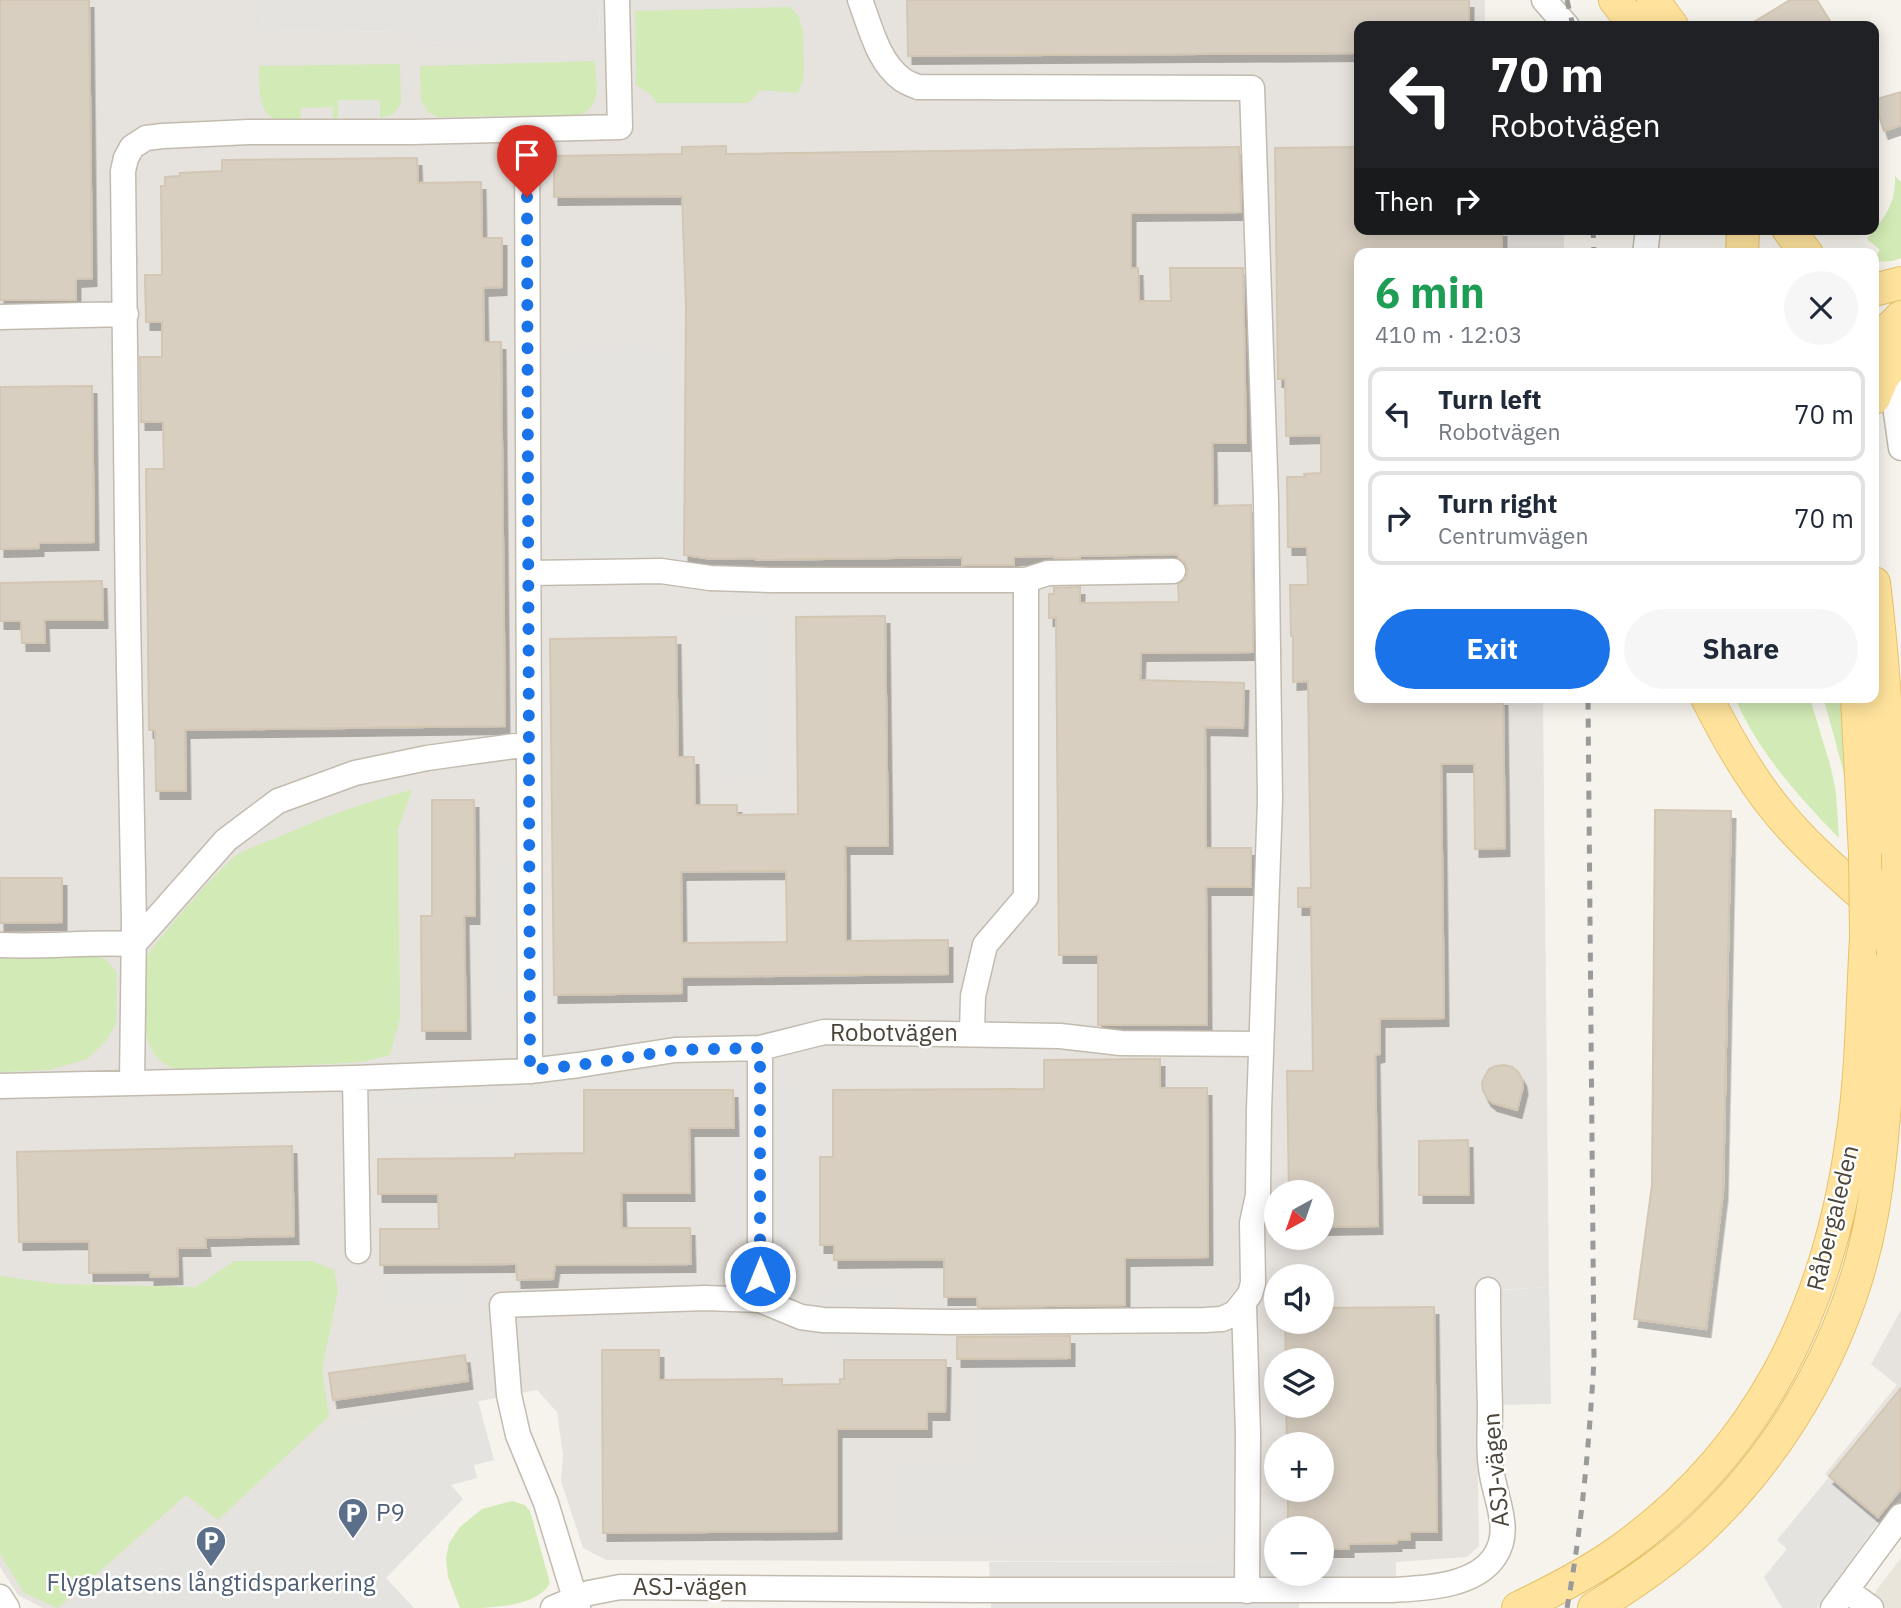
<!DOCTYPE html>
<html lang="en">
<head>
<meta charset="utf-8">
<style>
	body { margin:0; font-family:"IBM Plex Sans",sans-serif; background:#f6f6f7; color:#1f2937; height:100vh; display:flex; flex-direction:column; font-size:26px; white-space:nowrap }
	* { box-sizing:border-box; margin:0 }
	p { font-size:23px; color:#747a83 }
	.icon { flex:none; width:38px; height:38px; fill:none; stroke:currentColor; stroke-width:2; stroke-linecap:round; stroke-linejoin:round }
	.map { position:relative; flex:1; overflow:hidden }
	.drawer { position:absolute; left:1354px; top:248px; width:525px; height:455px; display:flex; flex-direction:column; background:#fff; border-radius:14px; box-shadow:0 4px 18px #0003 }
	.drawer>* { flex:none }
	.guide { position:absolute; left:1354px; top:21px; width:525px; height:214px; border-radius:14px; box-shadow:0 4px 18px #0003; background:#202124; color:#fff; overflow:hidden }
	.needle { width:46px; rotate:220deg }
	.fabs { position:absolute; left:1264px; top:1180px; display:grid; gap:14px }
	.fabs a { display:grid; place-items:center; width:70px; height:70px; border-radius:50%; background:#fff; box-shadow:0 4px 18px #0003; font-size:35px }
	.pin { position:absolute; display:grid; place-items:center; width:60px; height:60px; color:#fff; margin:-72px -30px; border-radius:50% 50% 50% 0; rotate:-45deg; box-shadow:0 0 7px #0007 }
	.pin .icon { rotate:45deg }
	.me { position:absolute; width:77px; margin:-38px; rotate:0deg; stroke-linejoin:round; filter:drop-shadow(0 0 5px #0008) }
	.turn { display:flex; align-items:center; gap:24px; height:147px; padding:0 21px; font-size:32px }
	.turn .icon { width:91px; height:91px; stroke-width:2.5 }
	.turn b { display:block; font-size:49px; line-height:60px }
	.then { display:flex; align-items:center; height:66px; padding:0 21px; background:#0003; gap:14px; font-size:26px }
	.round { display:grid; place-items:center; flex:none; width:74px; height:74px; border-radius:37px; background:#f6f6f7 }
	.headline { display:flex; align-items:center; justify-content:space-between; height:119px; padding:0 21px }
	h1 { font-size:42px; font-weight:700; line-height:52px; color:#1e9e55 }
	.action { display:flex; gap:14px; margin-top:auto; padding:14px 21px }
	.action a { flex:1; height:80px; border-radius:42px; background:#1a73e8; color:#fff; font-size:28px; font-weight:700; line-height:80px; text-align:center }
	.action a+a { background:#f6f6f7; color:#1f2937 }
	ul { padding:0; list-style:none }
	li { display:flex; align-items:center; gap:21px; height:94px; margin:0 14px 10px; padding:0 7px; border:4px solid #e0e1e3; border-radius:14px }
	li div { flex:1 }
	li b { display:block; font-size:26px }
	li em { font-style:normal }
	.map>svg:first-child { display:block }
	.residential { fill:#eae5da }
	.industrial { fill:#e6e2dd; fill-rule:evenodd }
	.green { fill:#d2eab5 }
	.parking { fill:#e5e3e0 }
	.building { fill:#d8cfc1; stroke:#d3c7b4; stroke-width:2; fill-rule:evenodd; filter:url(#shadow) }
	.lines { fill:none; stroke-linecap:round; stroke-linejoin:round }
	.minor-casing { stroke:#c2bbae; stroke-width:27 }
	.major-casing { stroke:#e6c16a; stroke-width:34 }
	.minor { stroke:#fff; stroke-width:24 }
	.major { stroke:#ffe39c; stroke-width:32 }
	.rail { stroke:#9a9a9a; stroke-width:5; stroke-dasharray:9 9; stroke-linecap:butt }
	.major-bridge-casing { stroke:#e6c16a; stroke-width:34; stroke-linecap:butt }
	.major-bridge { stroke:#ffe39c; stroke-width:32 }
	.route { stroke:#1a73e8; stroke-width:12; stroke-dasharray:0 21.6 }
	.labels { text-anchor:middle; stroke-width:5; stroke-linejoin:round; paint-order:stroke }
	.street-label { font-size:24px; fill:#4b4439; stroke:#fff }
	.service-label { font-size:24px; fill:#4e5e75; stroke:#fff; text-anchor:start }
</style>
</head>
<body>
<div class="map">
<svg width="1901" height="1608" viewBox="0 0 1901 1608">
	<defs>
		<filter id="shadow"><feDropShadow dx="4.5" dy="8" stdDeviation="0" flood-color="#0004"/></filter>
	</defs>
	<rect width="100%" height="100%" fill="#f6f3ec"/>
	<path class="residential" d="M1901,1558V1608H1886L1873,1595Z"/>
	<path class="industrial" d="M0,0H261L263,30L405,32L423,43L600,38L599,0H1485V26H1360V229H1564V254H1360V698H1543L1549,1287L1475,1291L1479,1546L1467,1557L1396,1562H1321V1528H1276V1562L606,1560L583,1548L561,1481L563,1455L557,1412L537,1390L343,1427L318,1436L216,1528L189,1504L68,1608H43L18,1595L0,1567ZM1276,1192H1321V1237H1276ZM1276,1276H1321V1321H1276ZM1276,1360H1321V1405H1276ZM1276,1444H1321V1489H1276Z
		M1901,1310V1497L1881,1522L1825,1474L1897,1385L1871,1364Z"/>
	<path class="green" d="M790,7L799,17L803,31L804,76L798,93L761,90L748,103H657L650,94L636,85L635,11Z
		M595,61C596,82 603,104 580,115L437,117L427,111L421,99L420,66Z
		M400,64L401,103L393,114L380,118V100H339L338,117L333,119V107L301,108V119C293,119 281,121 273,118C256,109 260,82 259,66Z
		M1895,176L1901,182V258L1893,261L1874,262V258L1880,250L1867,239C1884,217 1896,206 1895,176Z
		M1735,698H1810L1831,768L1836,793L1839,838C1799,797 1758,752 1735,698Z
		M1823,698H1843L1849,792L1826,707Z
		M412,790L398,829L400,1018L390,1055L363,1062L190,1071C162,1070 150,1054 144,1028C141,1014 141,972 146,959C150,947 225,862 237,855C251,847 267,842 281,836C324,817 367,801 412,790Z
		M92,954L106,960L117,973L116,1024L106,1041L87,1059L49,1070L0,1072V958Z
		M234,1261H312L334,1270L338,1291L322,1369L329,1416L218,1520L186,1495L58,1608L24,1593L0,1554V1276L57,1284L196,1287Z
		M512,1501L525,1505L530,1511L550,1583C537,1608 487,1608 460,1608L448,1577L446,1558L449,1543L460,1527L482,1509Z"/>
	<path class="parking" d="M261,0H599L600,39L423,43L404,32L263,30Z
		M338,100H380V118L338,117Z
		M664,349L665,479H681L682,559L566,560L564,350Z
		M720,616H761L763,777L721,778Z
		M497,867H512L515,988H499Z
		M392,1087H438V1102H392Z
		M447,1087H487V1103L447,1102Z
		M778,1089H794V1256H778Z
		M465,1283V1299L384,1302V1285Z
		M1549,1287L1551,1404L1503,1405L1501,1290Z
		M823,1291H895V1307L823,1308Z
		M839,1332L943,1333V1349L839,1348Z
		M1075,1336H1221L1222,1539L900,1537V1463L982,1464L979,1361L1075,1360Z
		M478,1401L494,1460L474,1465L477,1478L451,1485L463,1499L386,1578L414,1608H68L189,1504L216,1527L318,1436L343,1427Z
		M1829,1477L1880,1520L1817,1608H1782L1764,1577L1787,1549L1777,1540Z
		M989,1562H1276V1573H1321V1562H1396V1577L1300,1581L1299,1608H991Z"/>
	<path class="building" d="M0,0H89L92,278L76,279V300H0Z
		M907,0H1469V26H1360V53L908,56Z
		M1790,0H1817L1833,26H1747Z
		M1901,92V125L1884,131L1874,100Z
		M726,146V154L1239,147L1241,212L1131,213V268H1138L1139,301H1171L1170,268H1243L1246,443H1212L1213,506L1251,505L1253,652L1141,653L1140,680L1244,683L1243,728L1205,727L1206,848H1251V887H1206L1207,1025H1098V955H1059L1056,617L1049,618V594H1054V588L1080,587V603L1179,602L1178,584L1186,579L1188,570L1185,563L1178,557V554L1080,556V558H1054V556L1014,557V565H962V557L756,560V558L712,559L684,555L686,306L682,196L554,197V156L682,154V147Z
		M1360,147V229H1502V254H1360V698H1503L1505,848L1475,849L1474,764H1441L1444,1018L1380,1019V1054L1375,1055L1378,1226L1321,1227V1192H1289L1287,1071H1313L1311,907H1298V888H1311L1308,681L1293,682V636H1291L1290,585H1308L1307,547H1288L1287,477H1305L1304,474L1321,473V435L1286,436L1285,379H1278L1275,148Z
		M417,158L418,183L481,182L482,238H502V287L483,288L484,342H501L505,726L185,730L186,791H156L155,730H149L146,469H164L163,422H141L140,357H162V322H146L145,275H162L161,186H165V177L180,176V173L222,171V160Z
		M92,386L94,542L39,543V548L0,549V387Z
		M102,581L103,620H44L45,643H22L21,621H0V583Z
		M885,616L888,846H845L846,941L948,940V974L682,977V993L554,995L550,639L676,637L678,757H694L695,805H737V815L798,814L796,617ZM786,871L787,942L682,943L681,872Z
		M432,800H474L475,916H464L466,1031H422L421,916H432Z
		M1655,810L1731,811L1723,1192L1706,1329L1634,1319L1652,1185Z
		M0,878H62V922L0,923Z
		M1160,1059V1088H1207L1208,1257L1125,1258V1305L978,1307L977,1297H944V1259L834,1260V1245H820V1157H833V1090L1044,1089V1060Z
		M1504,1065L1512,1067L1518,1072L1522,1079L1523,1087L1517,1110L1493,1103L1487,1098L1483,1091L1482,1083L1485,1076L1489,1069L1496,1066Z
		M584,1090H733L734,1128H689L690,1193H621L622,1228H690L691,1264L555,1265L553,1279L517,1280L516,1264L380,1265V1229H439L438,1194H378V1159L515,1158V1154L584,1153Z
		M1468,1140L1469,1195H1419V1141Z
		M292,1146L294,1236L205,1238L206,1248H177L178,1276L150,1277V1272L89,1273V1241L19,1242L17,1152Z
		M1434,1307L1437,1532H1410V1540H1397V1543L1349,1544V1549H1321V1528H1288V1489H1321V1444H1287L1286,1405H1321V1360H1286L1285,1321H1321V1308Z
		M1070,1336V1358L957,1359V1337Z
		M602,1350H659V1380L782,1379V1385L840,1384V1379H844V1360H946L945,1412H927V1429H837V1531L603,1533Z
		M465,1355L468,1381L333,1400L329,1373Z
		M1901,1388V1489L1878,1517L1829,1476Z"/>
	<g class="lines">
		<g class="minor-casing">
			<path id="minor" d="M1544,0L1567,26
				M527,130L530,1071
				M1645,254L1648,229
				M0,317L126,314
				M1895,362L1892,384L1901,448
				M529,573L661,571L710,578L772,580H1026V897L985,945L973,996L972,1033
				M1026,580L1048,573L1173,571
				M0,945C45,947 89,942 134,944L226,840L278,801L355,773L427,758L529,744
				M355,1078L358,1251
				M132,1083L134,924L128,617L123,171L126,158L132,147L146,138L163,136L249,132H412L620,127L617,0
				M0,1086L355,1078L530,1071L579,1065L675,1050L760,1048L824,1032L1060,1036L1121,1043L1261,1044
				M760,1300V1048
				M1244,1304L1248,1435L1247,1591
				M1846,1590L1871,1608
				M0,1597L7,1608
				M553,1608L589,1593L620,1587L980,1590H1392C1424,1588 1475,1587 1495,1556C1513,1529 1494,1497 1491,1468C1488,1449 1490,1428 1490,1409C1489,1369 1488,1330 1488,1290
				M578,1608L546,1503L518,1435L509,1395L502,1305L705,1298L760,1300L801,1317L823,1320L951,1322L1205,1320L1222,1319L1235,1313L1250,1294L1253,1283L1252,1223L1258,1195L1259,1110L1270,800L1266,500L1252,88L918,87C913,85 907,83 903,80C878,63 870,26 860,0
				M1833,1608L1901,1516"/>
		</g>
		<g class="major-casing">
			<path id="major" d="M1615,0L1635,26
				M1653,0L1672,26
				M1788,229L1807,254
				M1742,254L1743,229
				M1874,290L1901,283
				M1874,344L1901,317
				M1874,398L1882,379L1901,351
				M1874,583C1886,682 1891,782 1892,882
				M1707,698C1727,738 1749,777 1778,812C1808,849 1846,880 1881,912
				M1857,698L1865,854
				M1518,1608C1551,1592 1585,1575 1615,1554C1759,1454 1828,1309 1852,1139C1862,1073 1862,1005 1866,938
				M1594,1608C1633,1584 1671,1558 1704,1526C1790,1443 1851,1332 1872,1214C1887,1128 1888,1041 1893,955"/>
		</g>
		<use href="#minor" class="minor"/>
		<use href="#major" class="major"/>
		<path class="rail" d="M1567,0L1573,26
			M1593,229L1594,254
			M1567,1608C1582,1526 1589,1444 1594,1360L1588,698"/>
		<g class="major-bridge-casing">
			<path id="major-bridge" d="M1865,854L1866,938
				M1892,882L1893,955"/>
		</g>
		<use href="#major-bridge" class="major-bridge"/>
	</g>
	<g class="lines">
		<path class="route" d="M527,197L530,1070L579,1065L675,1050L760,1048V1276"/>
	</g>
	<defs>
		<g id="parking-pin" transform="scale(1.575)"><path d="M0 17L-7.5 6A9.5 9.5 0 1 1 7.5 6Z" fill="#5c6f8a" stroke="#fff"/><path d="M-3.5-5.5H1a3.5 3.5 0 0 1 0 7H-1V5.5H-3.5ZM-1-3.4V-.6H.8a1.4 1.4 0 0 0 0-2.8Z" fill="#fff"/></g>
	</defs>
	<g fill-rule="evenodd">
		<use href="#parking-pin" x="353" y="1513"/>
		<use href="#parking-pin" x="211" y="1541"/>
	</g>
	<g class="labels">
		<g class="street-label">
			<text x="894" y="1041">Robotvägen</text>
			<text transform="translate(1833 1218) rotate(-76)" y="8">Råbergaleden</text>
			<text transform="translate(1496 1470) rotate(-95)" y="8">ASJ-vägen</text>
			<text x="690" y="1595">ASJ-vägen</text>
		</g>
		<g class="service-label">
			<text x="376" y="1521">P9</text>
			<text x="211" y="1591" text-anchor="middle">Flygplatsens långtidsparkering</text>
		</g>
	</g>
</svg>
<div class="fabs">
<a><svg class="needle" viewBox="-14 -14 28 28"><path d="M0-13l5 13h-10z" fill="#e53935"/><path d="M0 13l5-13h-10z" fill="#747a83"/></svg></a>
<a><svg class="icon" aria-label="sound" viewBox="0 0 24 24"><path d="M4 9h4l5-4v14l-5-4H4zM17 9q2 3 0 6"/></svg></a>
<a><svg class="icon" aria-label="layers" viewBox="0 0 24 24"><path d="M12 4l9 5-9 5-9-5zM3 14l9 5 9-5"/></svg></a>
<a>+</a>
<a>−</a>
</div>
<div class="pin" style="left:527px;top:197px;background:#d93025"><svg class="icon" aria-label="arrive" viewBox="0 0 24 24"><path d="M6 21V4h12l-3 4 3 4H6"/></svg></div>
<svg class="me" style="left:760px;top:1276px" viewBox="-20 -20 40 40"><circle r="17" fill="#1a73e8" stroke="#fff" stroke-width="3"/><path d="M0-11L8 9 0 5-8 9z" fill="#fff"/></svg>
<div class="guide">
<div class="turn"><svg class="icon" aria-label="left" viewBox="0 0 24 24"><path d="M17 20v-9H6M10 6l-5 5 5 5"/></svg><div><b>70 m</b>Robotvägen</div></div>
<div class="then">Then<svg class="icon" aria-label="right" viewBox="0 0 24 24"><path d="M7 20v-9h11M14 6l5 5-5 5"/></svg></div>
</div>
<section class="drawer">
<div class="headline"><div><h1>6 min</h1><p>410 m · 12:03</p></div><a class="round"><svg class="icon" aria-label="close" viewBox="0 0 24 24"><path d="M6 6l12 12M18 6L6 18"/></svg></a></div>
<ul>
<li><svg class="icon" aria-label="left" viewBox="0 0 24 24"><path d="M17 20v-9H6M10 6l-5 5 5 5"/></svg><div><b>Turn left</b><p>Robotvägen</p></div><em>70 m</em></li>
<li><svg class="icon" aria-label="right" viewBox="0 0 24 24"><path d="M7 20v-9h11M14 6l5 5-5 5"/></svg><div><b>Turn right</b><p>Centrumvägen</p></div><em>70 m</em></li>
</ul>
<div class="action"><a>Exit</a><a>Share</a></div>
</section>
</div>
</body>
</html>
